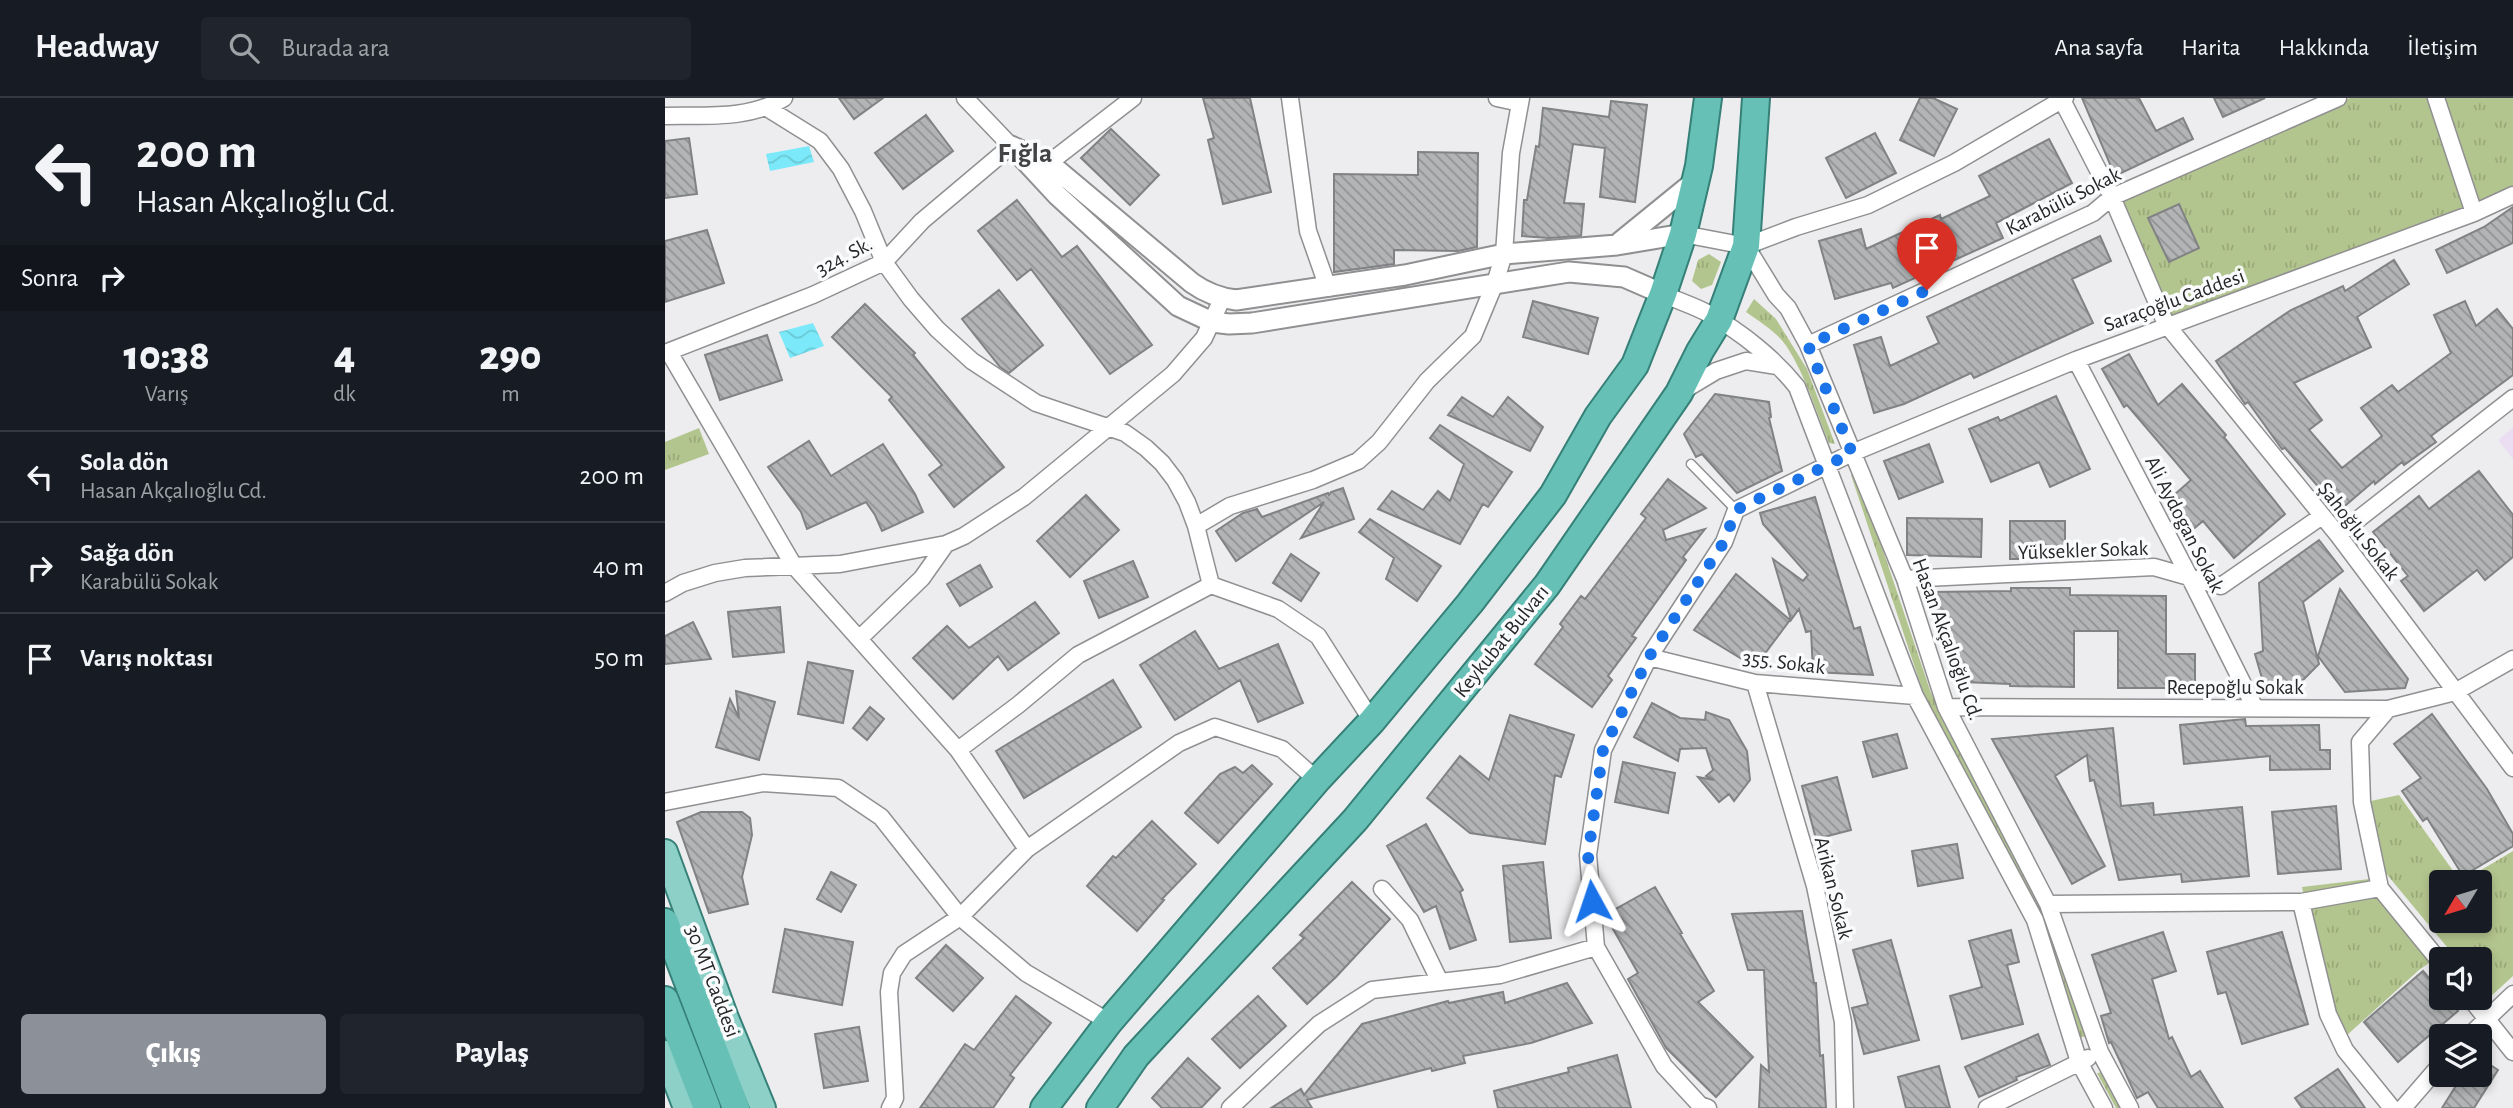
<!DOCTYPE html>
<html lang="tr">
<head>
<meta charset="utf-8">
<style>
	body { margin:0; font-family:"Alegreya Sans",sans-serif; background:#20242c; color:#f1f3f6; height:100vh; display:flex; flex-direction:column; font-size:26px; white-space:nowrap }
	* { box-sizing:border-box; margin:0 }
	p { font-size:23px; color:#9ea1a6 }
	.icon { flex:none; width:38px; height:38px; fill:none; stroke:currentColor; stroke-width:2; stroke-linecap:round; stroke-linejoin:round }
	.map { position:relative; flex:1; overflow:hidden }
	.details { display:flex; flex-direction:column; background:#171b24; width:665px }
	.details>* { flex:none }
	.banner { background:#171b24; color:#f1f3f6; overflow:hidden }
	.needle { width:46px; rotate:232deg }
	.fabs { position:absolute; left:1764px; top:772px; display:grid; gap:14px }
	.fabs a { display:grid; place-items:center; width:63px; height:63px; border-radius:7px; background:#171b24; box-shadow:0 4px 10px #0003; font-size:35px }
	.pin { position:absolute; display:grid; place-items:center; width:60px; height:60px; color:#fff; margin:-72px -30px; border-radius:50% 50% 50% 0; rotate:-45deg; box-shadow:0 0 7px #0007 }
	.pin .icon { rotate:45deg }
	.me { position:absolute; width:77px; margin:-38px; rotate:355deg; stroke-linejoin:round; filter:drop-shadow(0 0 5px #0008) }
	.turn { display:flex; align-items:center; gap:24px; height:147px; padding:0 21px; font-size:32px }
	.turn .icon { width:91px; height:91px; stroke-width:2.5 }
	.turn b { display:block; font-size:49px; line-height:60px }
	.then { display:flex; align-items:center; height:66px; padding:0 21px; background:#0003; gap:14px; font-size:26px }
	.eta { display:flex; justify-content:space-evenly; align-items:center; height:119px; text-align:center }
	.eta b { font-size:42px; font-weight:800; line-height:49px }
	.button { display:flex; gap:14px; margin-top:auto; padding:14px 21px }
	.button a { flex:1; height:80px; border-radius:7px; background:#8c9099; color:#fff; font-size:28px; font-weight:800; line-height:80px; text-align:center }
	.button a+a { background:#20242c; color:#f1f3f6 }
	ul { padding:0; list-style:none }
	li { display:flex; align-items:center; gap:21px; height:91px; padding:0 21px; border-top:2px solid #363941 }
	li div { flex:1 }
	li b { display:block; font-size:26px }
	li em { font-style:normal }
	header { display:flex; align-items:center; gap:42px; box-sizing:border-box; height:98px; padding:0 35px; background:#171b24; border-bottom:2px solid #363941 }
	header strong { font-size:33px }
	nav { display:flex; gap:38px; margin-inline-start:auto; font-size:24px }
	.search { width:490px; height:63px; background:#20242c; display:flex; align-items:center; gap:18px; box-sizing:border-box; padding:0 24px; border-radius:7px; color:#9ea1a6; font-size:26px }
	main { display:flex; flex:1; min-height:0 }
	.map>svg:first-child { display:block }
	.education { fill:#ebdef2 }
	.grass { fill:url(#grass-tufts); fill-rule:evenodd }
	.water { fill:url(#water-waves) }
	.building { fill:url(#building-back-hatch); stroke:#818284; stroke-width:2 }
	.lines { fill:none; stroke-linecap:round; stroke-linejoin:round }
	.service-casing { stroke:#909092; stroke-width:11 }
	.minor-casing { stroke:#909092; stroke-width:19 }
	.tertiary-casing { stroke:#909092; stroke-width:23 }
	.primary-casing { stroke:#368078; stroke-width:28 }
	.trunk-casing { stroke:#368078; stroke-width:30 }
	.service { stroke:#fff; stroke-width:8 }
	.minor { stroke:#fff; stroke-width:16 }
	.tertiary { stroke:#fff; stroke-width:19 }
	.primary { stroke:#8cd0c8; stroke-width:24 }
	.trunk { stroke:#66c0b6; stroke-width:26 }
	.route { stroke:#1a73e8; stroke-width:12; stroke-dasharray:0 21.6 }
	.labels { text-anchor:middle; stroke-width:7; stroke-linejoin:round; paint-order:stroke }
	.street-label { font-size:21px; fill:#262627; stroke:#fafbfd }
	.district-label { font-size:28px; font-weight:bold; fill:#434345; stroke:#fafbfd }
</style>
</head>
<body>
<header>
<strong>Headway</strong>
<div class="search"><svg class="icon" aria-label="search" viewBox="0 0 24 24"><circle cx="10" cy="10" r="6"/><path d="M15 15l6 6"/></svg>Burada ara</div>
<nav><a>Ana sayfa</a><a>Harita</a><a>Hakkında</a><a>İletişim</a></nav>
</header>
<main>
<section class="details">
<div class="banner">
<div class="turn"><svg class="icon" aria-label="left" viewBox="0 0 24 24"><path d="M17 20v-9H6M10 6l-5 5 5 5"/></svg><div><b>200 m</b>Hasan Akçalıoğlu Cd.</div></div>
<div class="then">Sonra<svg class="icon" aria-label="right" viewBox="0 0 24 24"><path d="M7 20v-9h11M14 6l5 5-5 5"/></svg></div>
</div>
<div class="eta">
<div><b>10:38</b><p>Varış</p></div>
<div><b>4</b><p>dk</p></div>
<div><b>290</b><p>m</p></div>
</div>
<ul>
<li><svg class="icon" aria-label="left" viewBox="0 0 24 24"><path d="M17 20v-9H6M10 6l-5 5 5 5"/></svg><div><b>Sola dön</b><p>Hasan Akçalıoğlu Cd.</p></div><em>200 m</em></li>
<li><svg class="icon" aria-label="right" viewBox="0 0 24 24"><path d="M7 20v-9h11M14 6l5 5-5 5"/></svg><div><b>Sağa dön</b><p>Karabülü Sokak</p></div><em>40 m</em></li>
<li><svg class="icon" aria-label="arrive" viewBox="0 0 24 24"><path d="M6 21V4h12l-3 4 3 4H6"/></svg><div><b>Varış noktası</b></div><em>50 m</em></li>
</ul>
<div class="button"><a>Çıkış</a><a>Paylaş</a></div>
</section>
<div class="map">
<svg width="1848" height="1010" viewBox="0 0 1848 1010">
	<defs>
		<pattern id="grass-tufts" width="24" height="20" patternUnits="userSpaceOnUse" patternTransform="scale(1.75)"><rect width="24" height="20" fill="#b3c58e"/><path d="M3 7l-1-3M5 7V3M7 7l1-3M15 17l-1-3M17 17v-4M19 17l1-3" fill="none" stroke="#9aa97a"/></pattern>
		<pattern id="water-waves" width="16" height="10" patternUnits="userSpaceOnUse" patternTransform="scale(1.75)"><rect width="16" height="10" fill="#7be9f9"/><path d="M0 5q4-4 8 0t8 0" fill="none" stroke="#6ac8d5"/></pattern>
		<pattern id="building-back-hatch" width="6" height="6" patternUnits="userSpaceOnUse" patternTransform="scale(1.75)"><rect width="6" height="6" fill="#b3b4b6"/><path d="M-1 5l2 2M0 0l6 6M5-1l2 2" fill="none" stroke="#919294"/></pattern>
	</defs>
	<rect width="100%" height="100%" fill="#ededef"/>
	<path class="education" d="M1848,329V361L1833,342Z"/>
	<path class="grass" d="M1685,0H1766L1804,112L1503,222L1452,100Z
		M1774,0H1848V93L1812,110Z
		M1044,156L1056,164L1047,187L1036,191L1027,183L1033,162Z
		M1089,201L1111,221L1142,271L1170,346L1164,345C1151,314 1141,278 1122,249C1112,234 1095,224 1081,214Z
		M34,330L44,356L0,372V344Z
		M1192,375L1266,595L1376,808L1421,938L1414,940L1371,812L1259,597L1186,377Z
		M1734,697L1796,784L1848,753V878L1824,900L1815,888V861H1792L1719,773L1701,704ZM1776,784H1815V822H1776Z
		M1713,780L1777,856L1754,872L1681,938L1675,932L1655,873L1637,789Z
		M1439,974L1458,1010H1451L1432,975Z"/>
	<path class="water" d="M144,48L149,64L105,73L101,56Z
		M148,225L159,248L125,260L114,234Z"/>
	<path class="building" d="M174,0H218L189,21Z
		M538,0H585L606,94L558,106L543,42L549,40Z
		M1255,0H1268L1292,11L1269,58L1235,42Z
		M1417,0H1474L1491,33L1518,20L1528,41L1450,78Z
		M1549,0H1600L1558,19Z
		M946,3L982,7L970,104L935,99L940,50L908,46L899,105L919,106L916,138L884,140L857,138L859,102H862L871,48L874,49L878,10L944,19Z
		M261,17L288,53L238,91L210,55Z
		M446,31L494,77L465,107L416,60Z
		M1210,35L1231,75L1181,100L1161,60Z
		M24,40L32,96L0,100V43Z
		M1384,41L1407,85L1331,125L1338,140L1228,190L1226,185L1170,201L1154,143L1196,131L1201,151L1275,117L1276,121L1325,98L1314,78Z
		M753,54L813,55L812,149L793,153L729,152V166L669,174V76L753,77Z
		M352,102L397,159L412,148L487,247L445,276L366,171L352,182L313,133Z
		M1514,106L1534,150L1504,164L1483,120Z
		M1848,109V145L1782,175L1771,152L1819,129Z
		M42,132L59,185L0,204V143Z
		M1435,138L1446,163L1407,181L1428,225L1309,280L1306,275L1239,306L1209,315L1189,247L1216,239L1225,268L1274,245L1262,219Z
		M1729,162L1744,186L1692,219L1706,249L1629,285L1657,322L1644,332L1677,370L1717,338L1696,310L1727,287L1733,294L1786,255L1769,217L1800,203L1811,228L1832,211L1848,231V277L1766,338L1771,344L1739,367L1737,364L1710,386L1709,383L1674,413L1620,350L1617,351L1583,304L1580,306L1551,263L1626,212L1678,188L1680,193Z
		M334,192L378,247L344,275L335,269L297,221Z
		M868,203L933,220L923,256L858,239Z
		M200,206L250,255L248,257L339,369L289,409L264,377L277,367L224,302L227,299L167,239Z
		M102,237L117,282L55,302L40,257Z
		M1464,256L1493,307L1517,286L1561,337L1559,339L1620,416L1569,460L1538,423L1526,433L1501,404L1526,382L1462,307L1459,309L1437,271Z
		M1050,296L1104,304L1106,319L1104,320L1117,373L1072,395L1037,356L1031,359L1019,336Z
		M1391,298L1425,371L1385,389L1374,364L1326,384L1304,331L1333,319L1335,323Z
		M797,299L828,319L843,299L878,329L865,353L783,317Z
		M775,327L847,374L823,409L818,406L795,446L713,411L727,393L758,412L773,393L785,403L799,366L765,340Z
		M144,343L166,378L218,346L250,396L258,414L217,433L210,417L201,404L142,431L136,414L103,369Z
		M1264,346L1278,384L1234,401L1219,363Z
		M1814,373L1848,417V459L1820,482L1812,472L1759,513L1736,483L1743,478L1708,434L1754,398L1764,411Z
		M1003,381L1041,410L998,432L1001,442L1040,431L1018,459L1021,462L967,538L971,540L943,578L947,582L927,609L870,566L898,529L895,526L916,498L920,501L981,420L976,416Z
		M678,390L689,421L636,440L659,404L571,463L551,433L578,415L592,411L597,419L663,395L664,397L666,394Z
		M421,397L454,432L405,479L372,443Z
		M1150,399L1189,531L1195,529L1208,577L1148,574L1146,533L1141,534L1134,511L1126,522L1108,461L1138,483L1143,477L1098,426L1095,415Z
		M1242,420L1317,421L1316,459L1242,457Z
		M705,421L776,468L752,503L721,481L729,460L694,434Z
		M1345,423H1400V461H1345Z
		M1654,442L1678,473L1638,504L1654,566L1636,584L1601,594L1590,556L1598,553L1594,485Z
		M626,456L654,475L636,503L608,485Z
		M468,463L483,499L434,520L419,483Z
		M315,467L327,489L295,508L282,486Z
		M1071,476L1125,522L1090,569L1029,532Z
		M1346,490H1405V497L1501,498V556H1530V590H1453V533H1409V589L1345,588V586L1299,584L1278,533L1274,534L1266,494L1346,493Z
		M1675,491L1743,581L1740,590L1680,594L1653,558Z
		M370,504L394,535L343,572L333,558L288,601L248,560L282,528L304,550Z
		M115,509L119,554L68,559L63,514Z
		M28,524L46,561L0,566V538Z
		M530,533L554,571L613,546L638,605L593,624L575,582L510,622L475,567Z
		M143,564L188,573L178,625L133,616Z
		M448,582L476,629L359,700L331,653Z
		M71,593L110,604L94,662L51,649L65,601L74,620Z
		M987,605L1015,620L1040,622L1041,614L1064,622L1082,653L1085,682L1069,703L1064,696L1054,704L1033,679L1049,682L1041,678L1048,672L1041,650L1015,651L1013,663L969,639Z
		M205,609L219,621L202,642L188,630Z
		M1767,616L1822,691L1848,736V748L1798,778L1762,720L1758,723L1737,693L1756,680L1729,646Z
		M845,617L909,637L896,679L890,677L880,746L805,735L762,700L795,658L824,682Z
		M1580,621L1581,628L1654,627L1655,652H1665V671L1605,672V658L1519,666L1515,627Z
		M1448,630L1456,708L1488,705L1489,717L1577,709L1584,778L1517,784L1516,776L1454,782L1429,682L1425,683L1422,657L1390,678L1440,768L1407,786L1327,641Z
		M1232,636L1242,670L1208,679L1198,644Z
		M958,664L1010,675L1003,715L950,704Z
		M587,667L607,686L553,745L520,715L555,676L570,669L578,675Z
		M1172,679L1186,732L1151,741L1137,688Z
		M1671,708L1676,771L1613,776L1607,714Z
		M36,714H77L85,720L87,737L77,779L83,806L44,815L12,724Z
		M487,723L531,766L497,801L499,802L472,833L422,788L448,758L451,760Z
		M761,726L798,792L795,794L811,842L785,851L771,808L759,814L722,748Z
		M1292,746L1298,780L1253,788L1247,753Z
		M878,764L886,840L845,844L838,768Z
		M166,774L191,787L176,814L152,801Z
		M687,784L725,821L671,879L642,906L608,870L639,840L635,837Z
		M990,789L1017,835L1015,836L1049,893L1033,904L1088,959L1051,999L1001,950L963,881L973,875L940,817Z
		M1137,813L1149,885H1151L1155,958L1158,957L1161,1010H1094L1096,967L1104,974L1099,872H1083L1067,816Z
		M120,831L188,844L177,907L108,894Z
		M1346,832L1354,864L1342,867L1358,926L1297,941L1285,898L1317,889L1304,843Z
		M1498,834L1511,873L1487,881L1504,941L1507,939L1526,979L1535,973L1558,1010H1493L1483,994L1472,1000L1446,944L1444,945L1436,918L1446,915L1427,857Z
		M1617,834L1643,926L1577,946L1561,894L1553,896L1542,854Z
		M1226,842L1254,942L1199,956L1187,910L1203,906L1188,852Z
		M281,847L318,880L288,913L251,880Z
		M1758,873L1776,894V900H1781L1793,913L1733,964L1699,924Z
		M902,885L927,925L866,945L798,958L800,965L767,973L766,970L642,1002L647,1010H606L636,991L639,997L697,926L783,903L784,905L838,894L840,905Z
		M351,898L386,925L345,977L349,980L328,1010H255L300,946L309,952Z
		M593,898L621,928L575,970L547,941Z
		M194,929L203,983L159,990L150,936Z
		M1373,936L1385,967L1351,979L1352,982L1314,999L1300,969Z
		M952,957L966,1010H833L829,993L904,974L903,970Z
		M523,960L555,990L536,1010H497L487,1000Z
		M1815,960L1833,972L1809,1010H1777L1792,986L1789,976H1815Z
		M1274,968L1285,1010H1241L1233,979Z
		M1673,971L1700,1010H1637L1630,1000Z"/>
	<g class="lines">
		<g class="service-casing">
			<path id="service" d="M1026,366L1071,412"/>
		</g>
		<g class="minor-casing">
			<path id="minor" d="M625,0L643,133L663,190
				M832,0L855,5
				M1396,0L1447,99L1501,226L1673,437L1848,670
				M1771,0L1809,115
				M102,10L155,43L176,71L198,113L219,164L246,201L272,231L307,263L371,305L460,335L481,350L497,365L510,382L522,404L531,428L546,487L613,511L653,538L707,623
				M0,18C40,17 84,22 119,0
				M384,65L468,0
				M1018,136L1081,148L1111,197L1123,210L1143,247L1240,481L1281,609L1383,806L1435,954L1465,1010
				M1081,148L1131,129L1203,107L1289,65L1400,0
				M998,196C1013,203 1030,208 1044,216C1076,234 1109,260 1132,289L1250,598L1370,822L1414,964L1439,1010
				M1143,247L1428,115L1447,99L1673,0
				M4,254L129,468L293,652L362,751L514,645L550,629L617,651L652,682
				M0,255L148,197L219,164L257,123L346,48L300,0
				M1411,262L1524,478L1590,610
				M1016,294L1051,273L1081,263L1112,268
				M531,428L565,408L648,382L693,363L714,344L762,283L808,238L830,185L839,156L846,55L856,0
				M1673,437L1848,300
				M1240,481L1489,469L1556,488L1657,418
				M0,495L18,485L50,475L80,470L175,466L281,446L299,438L359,399L508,276L539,240L557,201
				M195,540L257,480L281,446
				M984,559L1090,585L1250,598
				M1090,585L1150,788L1178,924L1180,1010
				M1281,609L1723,611L1790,594L1848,561
				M1723,611L1695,644L1697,704L1715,790L1776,865
				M293,652L353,607L413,557L546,487
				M0,704L98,685L173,690L216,719L295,819L361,875L444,924
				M717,791L745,822L775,884
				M1636,804L1663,916L1680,952L1727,1010
				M1383,806L1636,804L1715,790
				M1805,900L1848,954
				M1804,938L1848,896
				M225,1010L230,1000L224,894L227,875L239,856L295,819L362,751
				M565,1010L654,926L707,892L835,877L931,849
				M1043,1010L1035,1007L999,968L931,849L923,757L938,652L984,559L1059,444L1071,412L1187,355L1411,262L1809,115L1848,97
				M1322,1010L1423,960
				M1738,1010L1776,966"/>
		</g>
		<g class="tertiary-casing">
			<path id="tertiary" d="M346,48L384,65L527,185C541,195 554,200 571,202L740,177L839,156L952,147L1018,136
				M352,54L392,97L513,208L547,224L564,226L587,225L904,174L959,179L998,196
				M955,144L1030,83"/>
		</g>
		<g class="primary-casing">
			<path id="primary" d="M0,754L61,920L98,1010
				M0,955L21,1010"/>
		</g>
		<g class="trunk-casing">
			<path id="trunk" d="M0,824L71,1010
				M0,902L42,1010
				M379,1010L444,924L652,682L707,623L805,505L888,397L933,318L970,267L998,196L1018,136L1034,68L1043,0
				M435,1010L471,958L690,722L882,487L1014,295L1035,253L1054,222L1081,148L1091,0"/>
		</g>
		<use href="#service" class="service"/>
		<use href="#minor" class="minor"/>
		<use href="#tertiary" class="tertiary"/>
		<use href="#primary" class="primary"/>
		<use href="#trunk" class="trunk"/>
	</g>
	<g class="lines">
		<path class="route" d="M927,803L923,757L938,652L984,559L1059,444L1071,412L1187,355L1143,247L1262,192"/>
	</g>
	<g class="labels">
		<g class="street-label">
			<text transform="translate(1398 103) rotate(-27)" y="7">Karabülü Sokak</text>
			<text transform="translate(179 158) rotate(-28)" y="7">324. Sk.</text>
			<text transform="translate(1509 202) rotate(-20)" y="7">Saraçoğlu Caddesi</text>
			<text transform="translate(1520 426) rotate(63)" y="7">Ali Aydogan Sokak</text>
			<text transform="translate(1694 433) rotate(52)" y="7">Şahoğlu Sokak</text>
			<text transform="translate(1418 452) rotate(-2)" y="7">Yüksekler Sokak</text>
			<text transform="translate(1283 541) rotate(70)" y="7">Hasan Akçalıoğlu Cd.</text>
			<text transform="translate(836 543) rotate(-51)" y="7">Keykubat Bulvarı</text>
			<text transform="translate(1119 564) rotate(7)" y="7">355. Sokak</text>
			<text x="1570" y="596">Recepoğlu Sokak</text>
			<text transform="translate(1169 790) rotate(76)" y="7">Arikan Sokak</text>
			<text transform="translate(48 883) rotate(69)" y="7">30 MT Caddesi</text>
		</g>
		<g class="district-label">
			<text x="360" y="64">Fığla</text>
		</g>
	</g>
</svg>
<div class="fabs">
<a><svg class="needle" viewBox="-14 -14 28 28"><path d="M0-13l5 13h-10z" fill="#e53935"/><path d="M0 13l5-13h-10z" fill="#9ea1a6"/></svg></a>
<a><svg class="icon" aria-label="sound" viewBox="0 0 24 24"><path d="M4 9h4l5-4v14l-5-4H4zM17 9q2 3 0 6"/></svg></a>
<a><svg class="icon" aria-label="layers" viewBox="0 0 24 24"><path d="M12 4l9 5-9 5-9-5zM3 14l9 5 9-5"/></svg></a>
</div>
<div class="pin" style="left:1262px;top:192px;background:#d93025"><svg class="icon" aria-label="arrive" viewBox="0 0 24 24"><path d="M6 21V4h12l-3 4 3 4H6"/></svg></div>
<svg class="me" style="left:927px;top:803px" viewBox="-20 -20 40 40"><path d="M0-17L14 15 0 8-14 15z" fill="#1a73e8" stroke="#fff" stroke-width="4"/></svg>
</div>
</main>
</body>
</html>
